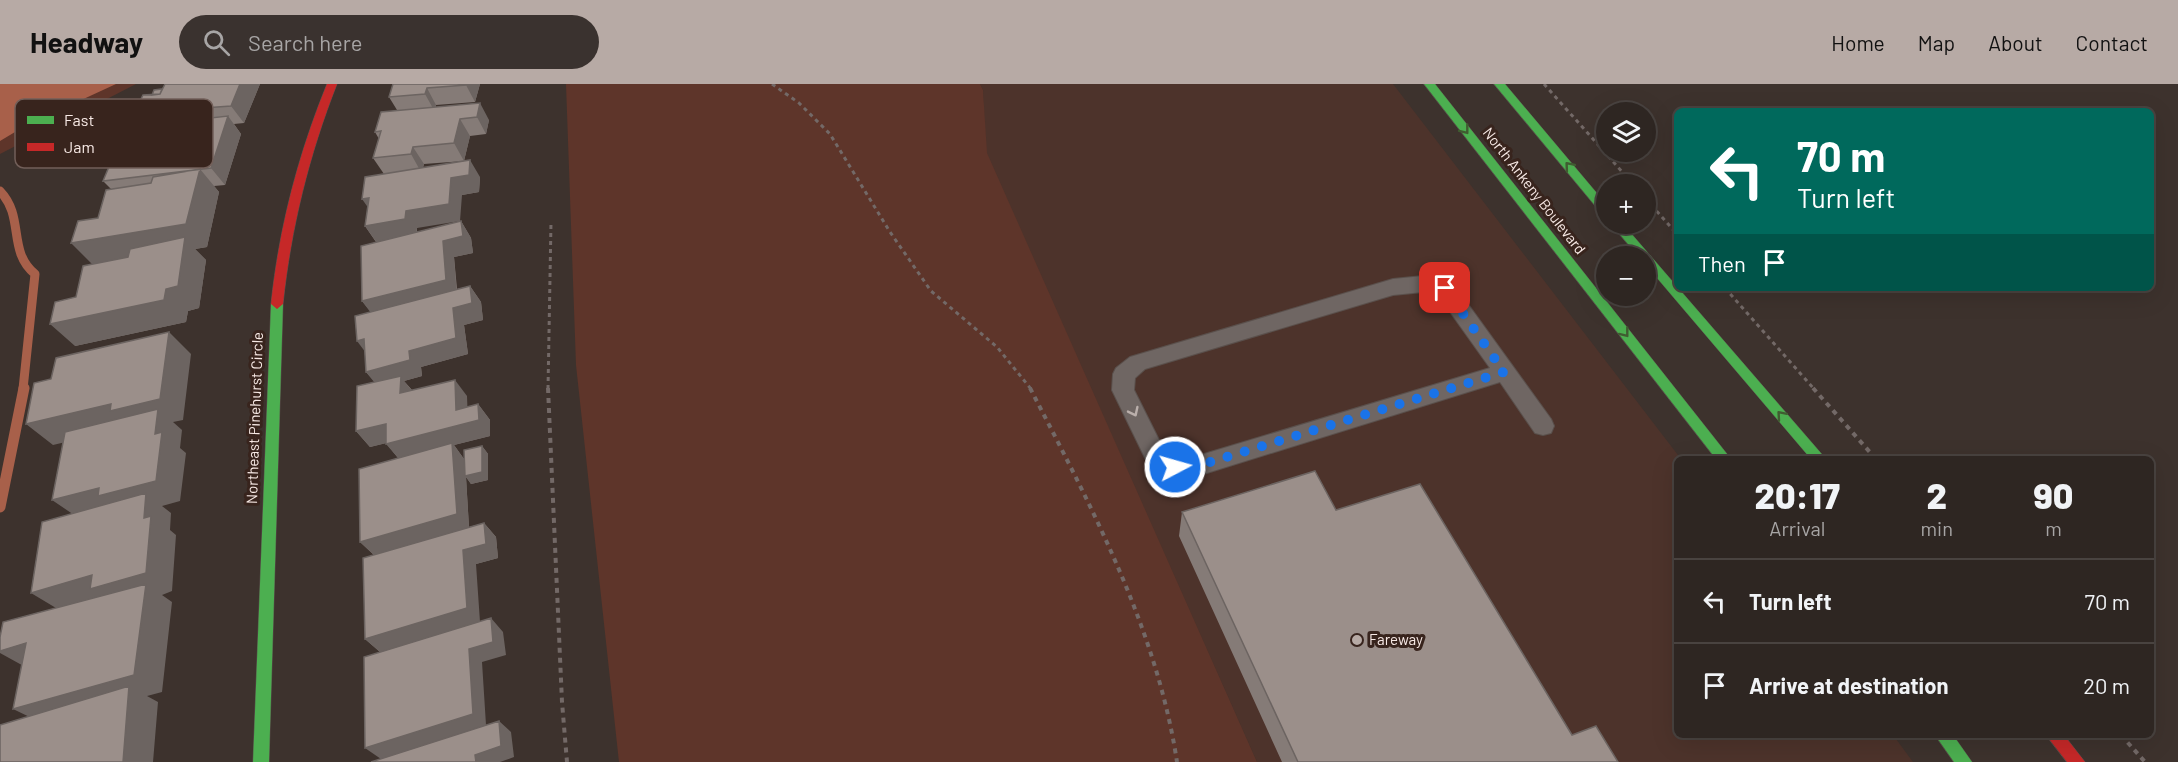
<!DOCTYPE html>
<html lang="en">
<head>
<meta charset="utf-8">
<style>
	body { margin:0; font-family:Barlow,sans-serif; background:#3a322f; color:#f1f3f6; height:100vh; display:flex; flex-direction:column; font-size:22px; white-space:nowrap }
	* { box-sizing:border-box; margin:0 }
	p { font-size:20px; color:#a7a5a5 }
	.icon { flex:none; width:33px; height:33px; fill:none; stroke:currentColor; stroke-width:2; stroke-linecap:round; stroke-linejoin:round }
	.map { position:relative; flex:1; overflow:hidden }
	.panel { position:absolute; left:1674px; top:372px; width:480px; height:282px; display:flex; flex-direction:column; background:#2e2622; border-radius:9px; box-shadow:0 6px 24px #0002,0 0 0 2px #494340 }
	.panel>* { flex:none }
	.guide { position:absolute; left:1674px; top:24px; width:480px; height:183px; border-radius:9px; box-shadow:0 6px 24px #0002,0 0 0 2px #494340; background:#00695c; color:#fff; overflow:hidden }
	.buttons { position:absolute; left:1596px; top:18px; display:grid; gap:12px }
	.buttons a { display:grid; place-items:center; width:60px; height:60px; border-radius:50%; background:#2e2622; box-shadow:0 6px 24px #0002,0 0 0 2px #494340; font-size:30px }
	.pin { position:absolute; display:grid; place-items:center; width:51px; height:51px; color:#fff; margin:-26px; border-radius:12px; box-shadow:0 3px 9px #0006 }
	.me { position:absolute; width:66px; margin:-33px; rotate:84deg; stroke-linejoin:round; filter:drop-shadow(0 0 4px #0008) }
	.turn { display:flex; align-items:center; gap:21px; height:126px; padding:0 24px; font-size:27px }
	.turn .icon { width:78px; height:78px; stroke-width:2.5 }
	.turn b { display:block; font-size:42px; line-height:51px }
	.then { display:flex; align-items:center; height:57px; padding:0 24px; background:#0003; gap:12px; font-size:22px }
	.eta { display:flex; justify-content:space-evenly; align-items:center; height:102px; text-align:center }
	.eta b { font-size:36px; font-weight:800; line-height:42px }
	ul { padding:0; list-style:none }
	li { display:flex; align-items:center; gap:18px; height:84px; padding:0 24px; border-top:2px solid #494340 }
	li div { flex:1 }
	li b { display:block; font-size:22px }
	li em { font-style:normal }
	header { display:flex; align-items:center; gap:36px; box-sizing:border-box; height:84px; padding:0 30px; background:#b7aaa5; color:#111 }
	header strong { font-size:28px }
	nav { display:flex; gap:33px; margin-inline-start:auto; font-size:21px }
	.search { width:420px; height:54px; background:#3a322f; display:flex; align-items:center; gap:15px; box-sizing:border-box; padding:0 21px; border-radius:33px; color:#a7a5a5; font-size:22px }
	.map>svg:first-child { display:block }
	.built { fill:#4d332b }
	.green { fill:#5e352a }
	.water { fill:#a8604a }
	.lines { fill:none; stroke-linecap:round; stroke-linejoin:round }
	.stream-far1 { stroke:#a8604a; stroke-width:9 }
	.stream { stroke:#a8604a; stroke-width:11 }
	.lane-casing { stroke:#5a504c; stroke-width:2 }
	.fast-casing { stroke:#5a504c; stroke-width:1 }
	.jam-casing { stroke:#5a504c; stroke-width:1 }
	.path-far1 { stroke:#736967; stroke-width:3; stroke-dasharray:4 4; stroke-linecap:butt }
	.path { stroke:#736967; stroke-width:4; stroke-dasharray:5 5; stroke-linecap:butt }
	.lane { fill:#6f6663; fill-rule:evenodd }
	.fast { fill:#4caf50; fill-rule:evenodd }
	.jam { fill:#c62828; fill-rule:evenodd }
	.wall { fill:#857b77 }
	.shaded-wall { fill:#6c6461 }
	.building { fill:#9b8f8a; stroke:#6c6461; stroke-width:1.5 }
	.oneway { stroke:#405c31 }
	.oneway2 { stroke:#baafab }
	.route { stroke:#1a73e8; stroke-width:10; stroke-dasharray:0 18 }
	.poi-dot { fill:#b7aaa5; stroke:#38241d; stroke-width:2 }
	.labels { text-anchor:middle; stroke-width:6; stroke-linejoin:round; paint-order:stroke }
	.street-label { font-size:15px; fill:#f8eae6; stroke:#38241d }
	.poi-label { font-size:15px; fill:#f8eae6; stroke:#38241d; text-anchor:start }
	.key { fill:#38241d; stroke:#725f59; stroke-width:1.5 }
	.key-label { font-size:16px; fill:#f8eae6 }
</style>
</head>
<body>
<header>
<strong>Headway</strong>
<div class="search"><svg class="icon" aria-label="search" viewBox="0 0 24 24"><circle cx="10" cy="10" r="6"/><path d="M15 15l6 6"/></svg>Search here</div>
<nav><a>Home</a><a>Map</a><a>About</a><a>Contact</a></nav>
</header>
<div class="map">
<svg width="2178" height="678" viewBox="0 0 2178 678">
	<rect width="100%" height="100%" fill="#3d322d"/>
	<path class="built" d="M980,0H1393L1681,375H1677V651H1893L1913,678H1257L986,69L983,6Z"/>
	<path class="green" d="M0,0H136L0,70Z
		M566,0H980L983,6L987,69L1257,678H619L576,281Z"/>
	<path class="water" d="M0,0H116L25,42L0,57Z"/>
	<g class="lines">
		<path class="stream-far1" d="M0,107C25,133 7,167 35,190L23,305"/>
		<path class="stream" d="M0,423L24,304"/>
		<g class="lane-casing">
			<path id="lane" d="M1423,192L1452,198L1551,335L1554,342L1551,349L1543,351L1535,349L1500,298L1194,393H1175L1147,378L1112,306L1113,290L1116,284L1130,273L1393,195ZM1423,208L1438,211L1490,284L1194,373H1178L1163,364L1134,306L1135,294L1145,285L1393,211Z"/>
		</g>
		<g class="fast-casing">
			<path id="fast" d="M1424,0H1435L1731,375H1716Z
				M1494,0H1505L1606,120V131L1602,130Z
				M1611,140H1623L1826,375H1811L1646,181V172H1638Z
				M277,215L283,220L269,678H253L271,220Z
				M1935,651H1953L1972,678H1954Z"/>
		</g>
		<g class="jam-casing">
			<path id="jam" d="M327,0H337C309,71 291,144 283,220L277,225L271,220C279,144 298,71 327,0Z
				M2046,651H2064L2085,678H2067Z"/>
		</g>
		<path class="path-far1" d="M772,0L799,19L830,50L890,148L931,207L997,263L1031,305
			M1544,0L1633,100
			M1646,115L1677,150
			M1725,204L1814,305
			M548,305L551,138"/>
		<path class="path" d="M548,304L562,618L567,678
			M1030,304C1091,422 1157,545 1177,678
			M1813,304L1876,375
			M2121,651L2145,678"/>
		<use href="#lane" class="lane"/>
		<use href="#fast" class="fast"/>
		<use href="#jam" class="jam"/>
	</g>
	<path class="wall" d="M165,0H260L244,39L234,40L241,50L225,101L214,102L219,108L207,163L195,165L206,176L199,224L188,227L186,238L75,262L76,213L92,180L98,134L111,105L103,97L128,75L180,44L148,47L134,29L152,11L162,5Z
		M393,0H480L475,18L436,21V23L489,36L486,50L470,52L464,77L424,80L423,84L480,93L479,108L462,111L417,144V148L461,137L471,154L473,169L454,173L457,205L470,202L481,218L483,236L464,241L468,270L421,283L422,292L404,297L412,306L467,312V323L478,320L490,336V352L454,361L464,375L482,362L488,370V396L471,400L466,393L469,443L484,439L496,453L498,474L476,480L380,568L365,555L374,471L360,458L398,374L386,359L370,363L356,347L375,298L366,288L371,228L362,217L376,158L365,142L384,90L373,74L379,55L375,48L397,26L389,13Z
		M1336,426L1572,651L1618,678H1282L1179,452L1182,428Z"/>
	<path class="shaded-wall" d="M240,0H260L244,39L231,22Z
		M466,0H480L475,18L466,1Z
		M427,4L436,21L435,28L425,10Z
		M480,19L489,36L486,50L477,33Z
		M228,32L241,50L225,101L211,84Z
		M460,35L470,52L464,77L454,59Z
		M413,63L424,80L421,88L411,70Z
		M470,76L480,93L479,108L462,111L460,137L417,144L416,152L377,159L365,142L451,94Z
		M200,85L219,108L207,163L195,165L206,176L199,224L188,227L186,238L75,262L50,240L164,216L94,182L71,159Z
		M369,114L374,132L362,115Z
		M461,137L471,154L473,169L454,173L457,212L374,233L362,217L443,157Z
		M470,202L481,218L483,236L464,241L468,270L421,283L422,292L404,297L413,308V325L379,304L366,288L409,267L453,224Z
		M169,248L191,270L183,336L173,338L182,346L180,364L186,369L180,417L162,422L171,429L170,446L176,451L172,507L162,511L172,518L162,608L147,612L158,618L153,678H123L13,625L61,527L31,509L80,435L52,416L129,343L53,361L26,340Z
		M364,255L369,273L357,257Z
		M455,296L467,312L468,339L478,320L490,336V352L454,361L464,375L482,362L488,370V396L471,400L466,393L469,444L375,472L360,458L399,375L386,360L456,326Z
		M386,340L399,356L370,363L356,347Z
		M484,439L496,453L498,474L476,480L480,538L380,568L365,555L463,466Z
		M491,534L503,548L506,571L482,578L486,641L381,675L365,664L469,565Z
		M26,559L29,585L0,569V567Z
		M499,637L511,648L514,673L500,678H476L475,671Z"/>
	<path class="building" d="M165,0H240L231,22L134,29L143,11L160,10Z
		M393,0H466V1L427,4L425,10L389,13Z
		M162,5L160,10L152,11L154,6Z
		M480,19L477,33L460,35L454,59L413,63L411,70L373,74L381,47L375,48L381,28Z
		M228,32L211,84L103,97L111,78L128,75L138,49L180,44L183,37Z
		M470,76L469,91L451,94L449,120L406,127L405,135L365,142L369,114L362,115L365,93Z
		M200,85L186,140L71,159L78,137L98,134L106,106L151,99L153,93Z
		M461,137L463,152L443,157L446,196L362,217L361,162Z
		M185,153L178,202L166,205L164,216L50,240L55,218L76,213L83,182L128,173L130,165Z
		M470,202L472,219L453,224L456,254L409,267L410,276L366,288L364,255L357,257L355,232Z
		M169,248L160,315L110,327L111,320L26,340L34,299L51,295L56,274Z
		M401,292L400,309L455,296L456,326L478,320L479,336L386,360V340L356,347L357,302Z
		M158,325L155,350L162,348L156,397L98,412L99,404L52,416L65,348Z
		M452,359L457,430L360,458L359,385Z
		M482,362V388L465,392L464,366Z
		M1315,387L1336,426L1420,400L1572,651L1596,642L1618,678H1298L1182,428Z
		M146,409L144,434L151,432L146,489L90,505L92,491L31,509L42,438Z
		M484,439L486,460L463,466L467,524L365,555L363,474Z
		M146,500L134,591L13,625L26,559L0,567V553L3,538Z
		M491,534L493,558L469,565L473,630L365,664L364,573Z
		M129,602L123,678H0V641Z
		M499,637L501,662L475,671L476,678H371Z"/>
	<defs><path id="oneway-chevron" d="M-2-3.5L2.5 0L-2 3.5" fill="none" stroke-width="1.6" stroke-linecap="round" stroke-linejoin="round" transform="scale(1.5)"/></defs>
	<g class="oneway">
		<use href="#oneway-chevron" transform="translate(1465 46) rotate(52)"/>
		<use href="#oneway-chevron" transform="translate(1569 82) rotate(-130)"/>
		<use href="#oneway-chevron" transform="translate(1625 249) rotate(52)"/>
		<use href="#oneway-chevron" transform="translate(1781 331) rotate(-131)"/>
	</g>
	<use class="oneway2" href="#oneway-chevron" transform="translate(1134 328) rotate(64)"/>
	<g class="lines">
		<path class="route" d="M1175,383H1194L1504,288L1445,204"/>
	</g>
	<circle class="poi-dot" cx="1357" cy="556" r="6"/>
	<g class="labels">
		<g class="street-label">
			<text transform="translate(1534 107) rotate(52)" y="5">North Ankeny Boulevard</text>
			<text transform="translate(255 334) rotate(-88)" y="5">Northeast Pinehurst Circle</text>
		</g>
		<g class="poi-label">
			<text x="1369" y="561">Fareway</text>
		</g>
	</g>
	<rect x="15" y="15" width="198" height="69" rx="9" class="key"/>
	<rect x="27" y="32" width="27" height="8" fill="#4caf50"/>
	<rect x="27" y="59" width="27" height="8" fill="#c62828"/>
	<g class="key-label">
		<text x="64" y="42">Fast</text>
		<text x="64" y="69">Jam</text>
	</g>
</svg>
<div class="buttons">
<a><svg class="icon" aria-label="layers" viewBox="0 0 24 24"><path d="M12 4l9 5-9 5-9-5zM3 14l9 5 9-5"/></svg></a>
<a>+</a>
<a>−</a>
</div>
<div class="pin" style="left:1445px;top:204px;background:#d93025"><svg class="icon" aria-label="arrive" viewBox="0 0 24 24"><path d="M6 21V4h12l-3 4 3 4H6"/></svg></div>
<svg class="me" style="left:1175px;top:383px" viewBox="-20 -20 40 40"><circle r="17" fill="#1a73e8" stroke="#fff" stroke-width="3"/><path d="M0-11L8 9 0 5-8 9z" fill="#fff"/></svg>
<div class="guide">
<div class="turn"><svg class="icon" aria-label="left" viewBox="0 0 24 24"><path d="M17 20v-9H6M10 6l-5 5 5 5"/></svg><div><b>70 m</b>Turn left</div></div>
<div class="then">Then<svg class="icon" aria-label="arrive" viewBox="0 0 24 24"><path d="M6 21V4h12l-3 4 3 4H6"/></svg></div>
</div>
<section class="panel">
<div class="eta">
<div><b>20:17</b><p>Arrival</p></div>
<div><b>2</b><p>min</p></div>
<div><b>90</b><p>m</p></div>
</div>
<ul>
<li><svg class="icon" aria-label="left" viewBox="0 0 24 24"><path d="M17 20v-9H6M10 6l-5 5 5 5"/></svg><div><b>Turn left</b></div><em>70 m</em></li>
<li><svg class="icon" aria-label="arrive" viewBox="0 0 24 24"><path d="M6 21V4h12l-3 4 3 4H6"/></svg><div><b>Arrive at destination</b></div><em>20 m</em></li>
</ul>
</section>
</div>
</body>
</html>
